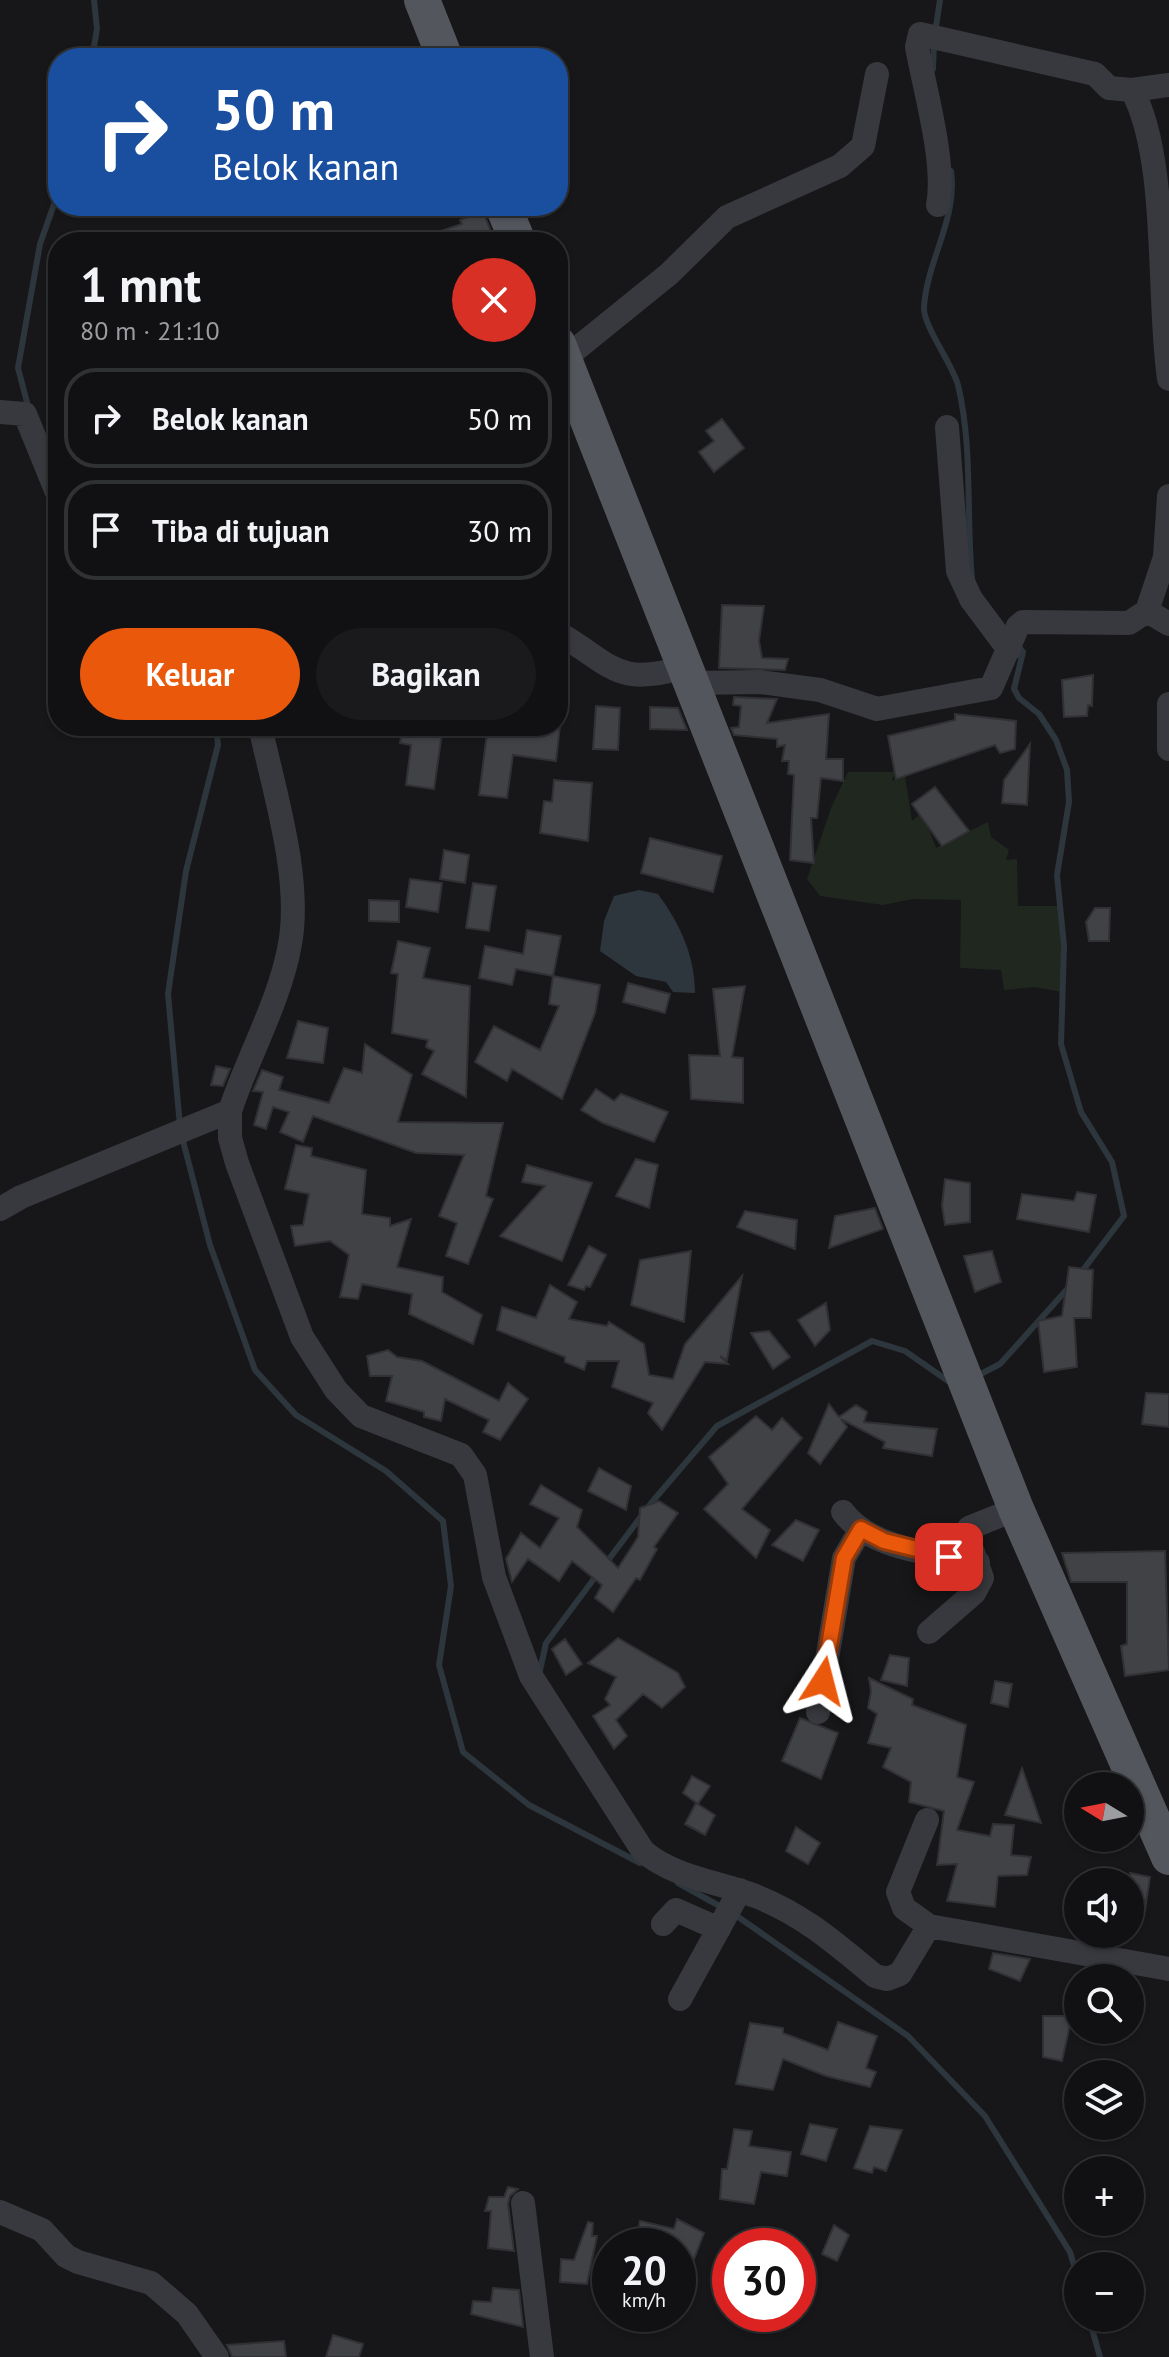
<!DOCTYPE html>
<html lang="id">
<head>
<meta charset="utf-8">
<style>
	body { margin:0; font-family:"PT Sans",sans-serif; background:#1a1a1c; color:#f1f3f6; height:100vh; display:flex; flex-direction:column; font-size:30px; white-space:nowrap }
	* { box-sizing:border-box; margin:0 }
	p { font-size:26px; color:#9c9da0 }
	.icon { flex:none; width:44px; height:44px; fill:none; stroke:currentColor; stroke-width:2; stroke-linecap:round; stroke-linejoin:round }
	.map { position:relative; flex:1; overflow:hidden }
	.side { position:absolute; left:48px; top:232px; width:520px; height:504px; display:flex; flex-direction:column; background:#111113; border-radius:32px; box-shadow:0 2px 6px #0004,0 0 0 2px #303133 }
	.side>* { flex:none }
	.hud { position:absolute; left:48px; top:48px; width:520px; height:168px; border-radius:32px; box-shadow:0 2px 6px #0004,0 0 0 2px #303133; background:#1a4fa0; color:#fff; overflow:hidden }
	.needle { width:52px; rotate:280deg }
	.controls { position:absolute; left:1064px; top:1772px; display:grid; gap:16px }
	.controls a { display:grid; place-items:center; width:80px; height:80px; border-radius:50%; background:#111113; box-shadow:0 2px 6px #0004,0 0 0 2px #303133; font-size:40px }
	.speed { position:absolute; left:592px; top:2228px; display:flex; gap:16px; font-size:40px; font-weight:700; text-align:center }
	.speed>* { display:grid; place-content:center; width:104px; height:104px; border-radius:50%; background:#111113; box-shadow:0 2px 6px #0004,0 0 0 2px #303133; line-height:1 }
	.speed small { font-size:20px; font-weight:400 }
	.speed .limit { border:12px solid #d22; background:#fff; color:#111 }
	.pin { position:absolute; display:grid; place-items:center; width:68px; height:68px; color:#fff; margin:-34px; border-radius:16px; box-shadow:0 4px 12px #0006 }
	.me { position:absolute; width:88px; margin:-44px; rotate:9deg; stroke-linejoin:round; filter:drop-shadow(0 0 6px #0008) }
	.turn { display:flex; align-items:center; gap:28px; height:168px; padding:0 32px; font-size:36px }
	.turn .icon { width:104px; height:104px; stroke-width:2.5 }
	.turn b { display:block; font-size:56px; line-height:68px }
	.round { display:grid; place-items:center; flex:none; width:84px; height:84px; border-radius:42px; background:#1a1a1c }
	.head { display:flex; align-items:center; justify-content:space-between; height:136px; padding:0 32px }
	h1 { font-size:48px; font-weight:800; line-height:60px }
	.action { display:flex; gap:16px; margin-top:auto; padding:16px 32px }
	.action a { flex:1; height:92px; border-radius:48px; background:#ea580c; color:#fff; font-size:32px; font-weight:800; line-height:92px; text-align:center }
	.action a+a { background:#1a1a1c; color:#f1f3f6 }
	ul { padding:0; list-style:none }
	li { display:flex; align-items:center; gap:24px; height:100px; margin:0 16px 12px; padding:0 16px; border:4px solid #303133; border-radius:32px }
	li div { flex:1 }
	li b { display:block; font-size:30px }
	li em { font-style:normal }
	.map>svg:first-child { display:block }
	.green { fill:#1f271f }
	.water { fill:#2d363d }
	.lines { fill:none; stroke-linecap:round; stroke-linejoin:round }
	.stream { stroke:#2d363d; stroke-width:6 }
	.building { fill:#414246; stroke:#313135; stroke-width:2 }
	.minor { stroke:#38393e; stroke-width:24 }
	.primary { stroke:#54565d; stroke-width:36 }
	.route-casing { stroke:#983908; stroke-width:20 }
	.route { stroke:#ea580c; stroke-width:14 }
</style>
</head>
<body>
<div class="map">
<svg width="1169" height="2357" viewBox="0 0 1169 2357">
	<rect width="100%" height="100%" fill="#171719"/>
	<path class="green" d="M848,772H895L892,781L905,776L912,821L936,799L928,827L936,848L988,822L991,837L1009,850L1006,860L1017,859L1018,906H1060L1062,992L1035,987L1004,990L1001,970L960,968L961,900L913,899L883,905L820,896L807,879L831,808Z"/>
	<path class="water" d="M639,890L658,894C680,924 695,956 695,993L673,992L666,982L636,976L600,951L604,921L614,896Z"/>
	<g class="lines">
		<path class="stream" d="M935,33L940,0
			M92,58L97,29L94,0
			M933,69L934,44
			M951,171C958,218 927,260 924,307C923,326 952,363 958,385C973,447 966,515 972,579
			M29,410L18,368L40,244L58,193
			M1017,644L1023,652L1014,689L1019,698L1039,714L1056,740L1067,770L1069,802L1057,875L1064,946L1061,1044L1081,1112L1112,1162L1124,1216L1080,1274
			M180,1126L168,994L186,871L218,745L216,726
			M182,1137L210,1245L255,1370L296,1415L386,1471L443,1521L451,1586L439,1665L463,1752L529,1805L640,1863
			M975,1377L1000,1364L1070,1286
			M606,1563L652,1502L717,1426L872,1341L905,1351L951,1383
			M539,1675L546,1643L599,1572
			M678,1883L725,1909
			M734,1914L908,2036L985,2116L1070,2252L1078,2279
			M1089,2318L1100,2357"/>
	</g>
	<path class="building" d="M483,211L495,242H418L417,239L462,224L460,220Z
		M722,419L744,448L714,472L699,452L714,441L706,431Z
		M722,605L764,606L759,641L762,658L788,659L785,670L719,668Z
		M1093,675L1092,706L1088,705L1087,716L1064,717L1062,680Z
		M734,697L777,699L767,723L829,714L826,759H843V781L821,778L817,818H811L814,863L790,860L794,775L788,774L789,761H782L785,745L777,747V739L734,735L731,728L739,727L741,706L733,705Z
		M596,706L620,708L618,750L593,749Z
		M650,707L678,708L687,730L650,729Z
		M955,714L1016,721L1015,749L1000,753L995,745L896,779L888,736L955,720Z
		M403,726H443L434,789L406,785L411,745L400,743Z
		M488,726H560L556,761L513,755L507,798L479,795Z
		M1030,744L1027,805L1002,803L1004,780Z
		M554,780L592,783L588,841L540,833L544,801L552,802Z
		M935,787L969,831L942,846L912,804Z
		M650,838L722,856L713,892L641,873Z
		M444,850L469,855L465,883L440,879Z
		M410,879L442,883L438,912L406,907Z
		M473,883L496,886L489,931L466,928Z
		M369,900L399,901V922L369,921Z
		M1095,908H1110L1109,941H1089L1086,922Z
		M527,930L561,936L553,976L516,969L512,985L479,978L485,946L523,954Z
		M398,941L430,948L423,978L470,986L466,1097L422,1074L434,1051L426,1047L428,1040L392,1033L398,974L391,973Z
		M553,976L600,985L595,1013L562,1099L512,1069L507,1081L475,1062L494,1026L540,1050L559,1006L549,1004Z
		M628,983L670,994L665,1013L623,1002Z
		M745,986L732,1057L743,1058V1103L691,1099L689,1055L720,1056L713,989Z
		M298,1021L328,1028L323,1063L287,1058Z
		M365,1044L412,1075L398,1122L503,1123L486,1196L493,1199L468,1264L446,1256L457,1223L439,1216L464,1155L416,1153L313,1116L303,1142L280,1132L289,1112L273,1107L266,1129L254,1125L263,1092L253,1091L262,1070L283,1077L279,1090L329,1103L344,1068L362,1073Z
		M216,1066L230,1069L223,1086L211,1085Z
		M596,1089L614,1101L621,1094L668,1112L654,1142L603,1123L581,1110Z
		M296,1145L312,1148L311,1156L366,1170L362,1214L390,1218V1226L411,1219L397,1267L443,1277L442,1292L482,1315L473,1344L409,1314L412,1294L362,1284L358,1299L340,1297L349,1255L330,1241L295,1246L291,1226L303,1225L309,1194L285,1189Z
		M636,1159L658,1165L649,1208L616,1196Z
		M527,1165L592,1183L562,1261L500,1236L545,1186L522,1182Z
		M945,1179L970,1183V1222L945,1225L942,1206Z
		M1077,1192L1096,1195L1089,1232L1017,1219L1022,1194L1074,1201Z
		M875,1208L883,1229L829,1248L835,1216Z
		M745,1211L797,1220L795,1249L737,1227Z
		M589,1246L606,1255L590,1287L586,1286L584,1290L568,1285Z
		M691,1251L684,1322L631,1305L640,1260Z
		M992,1251L1001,1282L975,1292L964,1256Z
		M1069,1267L1093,1270L1091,1318H1074L1077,1367L1044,1372L1038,1321L1062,1316Z
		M742,1276L727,1360L720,1356L728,1364L705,1362L662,1430L648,1413L653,1403L612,1387L619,1361H587L584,1370L565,1362V1357L497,1330L502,1307L536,1318L550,1285L577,1302L569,1319L607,1326L609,1322L644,1344L649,1375L673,1379L685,1344Z
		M826,1303L830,1330L815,1346L798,1320Z
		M769,1331L790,1357L773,1369L751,1333Z
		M388,1350L397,1357L422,1361L499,1401L508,1383L528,1399L500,1440L483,1432L489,1420L445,1399L441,1421L424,1417V1412L386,1401L392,1376H370L367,1356Z
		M1146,1393L1169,1394V1427L1142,1424Z
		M829,1404L839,1417L856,1405L867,1412L864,1422L937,1429L932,1456L883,1448L885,1442L841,1419L847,1427L820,1464L808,1453Z
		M756,1416L772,1430L782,1418L802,1438L742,1509L770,1530L756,1558L704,1509L728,1484L709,1457Z
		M599,1468L631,1486L626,1510L588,1491Z
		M541,1485L582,1510L577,1527L618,1568L638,1537L640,1508L659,1501L678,1513L654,1547L657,1549L640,1580L636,1578L613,1612L595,1598L602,1585L572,1561L559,1581L528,1559L512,1582L506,1559L521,1533L540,1548L559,1518L530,1504Z
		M796,1520L819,1530L803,1561L772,1545Z
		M1165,1551L1169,1670L1125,1676L1121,1646L1127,1644V1582H1071L1062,1553Z
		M618,1638L678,1673L685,1687L662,1708L643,1694L616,1720L627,1736L614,1749L593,1716L610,1705L605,1699L616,1677L588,1663Z
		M565,1639L582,1664L566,1675L552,1649Z
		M890,1655L909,1658L907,1686L881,1680Z
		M869,1678L913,1699L912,1705L966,1725L957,1777L974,1782L957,1830L990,1836L993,1824L1014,1825L1011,1855L1031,1857L1027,1875L998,1876L995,1907L947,1901L957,1864L937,1865L944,1811L909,1802L911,1782L883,1767L891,1748L868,1743L877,1714L868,1708L871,1691Z
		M995,1681L1012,1684L1008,1707L991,1703Z
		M800,1718L838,1733L821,1779L782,1761Z
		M1022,1768L1041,1823L1005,1815Z
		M692,1776L710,1786L698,1804L683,1793Z
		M696,1803L715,1815L705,1835L685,1824Z
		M796,1827L820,1843L808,1864L786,1851Z
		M1130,1873L1150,1877L1145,1911L1130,1908Z
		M993,1953L1030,1959L1020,1981L989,1969Z
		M1043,2016H1072L1062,2061L1043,2057Z
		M838,2022L877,2036L866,2068L876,2072L870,2087L826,2076L783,2059L773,2090L736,2084L750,2023L783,2028V2033L828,2050Z
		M810,2124L837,2129L826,2161L801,2154Z
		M870,2126L902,2130L886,2171L874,2167L872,2173L854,2168Z
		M734,2129L752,2131L749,2146L791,2152L787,2176L761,2172L754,2204L720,2199L722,2169H727Z
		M508,2187L518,2189L510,2196L508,2204L514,2251L488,2248L491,2211H485L489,2197H504Z
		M677,2219L704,2233L679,2298L678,2246H635L640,2221L674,2229Z
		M588,2222L593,2223L592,2236H597L587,2284L560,2282L561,2259L574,2260Z
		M834,2225L849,2235L837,2261L822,2254Z
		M493,2288L519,2290L523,2327L471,2314L473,2301L491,2302Z
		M333,2335L363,2344L359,2357H326Z
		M284,2341L286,2357H232L227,2345Z"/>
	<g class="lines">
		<path class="minor" d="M1132,90L1169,85
			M938,205C946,163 925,91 917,47L920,34L1095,74L1109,88L1132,90C1169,159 1157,295 1169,379
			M564,359L669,274L727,217L840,166L863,146L877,74
			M0,412L25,414L58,495
			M947,427L958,571L971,599L1009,650
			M1147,611L1169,624
			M558,633C615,666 615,687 686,667
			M691,683L760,682L820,690L877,709L991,688L1018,626L1023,622L1129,623L1147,611L1165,557L1169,496
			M1169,704V749
			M230,1111V1138L237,1163L302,1337L336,1390L361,1416L461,1455L475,1475L494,1577L531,1676L643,1851C674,1878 721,1882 758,1897C805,1916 836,1944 875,1976L887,1979L900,1974L929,1926L904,1908L898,1892L927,1820
			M0,1209L21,1197L230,1111C248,1056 280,1001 290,944C302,878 274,791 260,726
			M843,1512C872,1550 934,1554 978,1562
			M929,1632L974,1593L982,1578L970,1544L969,1528L1016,1509
			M818,1712L844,1558L861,1529
			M663,1924L676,1910L719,1929
			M929,1926L1169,1969
			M680,1999L740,1890
			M523,2203L542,2357
			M0,2212L42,2230L66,2256L78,2262L151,2283L187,2314L217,2357"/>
		<path class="primary" d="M422,0L445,58
			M503,206L518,242
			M558,344L1016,1509L1169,1857"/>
	</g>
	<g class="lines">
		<g class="route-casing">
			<path id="route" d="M823,1681L844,1558L861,1529L884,1541L949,1557"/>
		</g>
		<use href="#route" class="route"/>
	</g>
</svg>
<div class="controls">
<a><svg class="needle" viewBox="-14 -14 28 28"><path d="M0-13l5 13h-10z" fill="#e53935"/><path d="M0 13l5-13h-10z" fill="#9c9da0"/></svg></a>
<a><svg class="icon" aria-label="sound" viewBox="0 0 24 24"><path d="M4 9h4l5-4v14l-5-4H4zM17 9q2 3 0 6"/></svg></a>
<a><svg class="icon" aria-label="search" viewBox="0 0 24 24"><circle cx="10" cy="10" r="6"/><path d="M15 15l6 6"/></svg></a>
<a><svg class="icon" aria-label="layers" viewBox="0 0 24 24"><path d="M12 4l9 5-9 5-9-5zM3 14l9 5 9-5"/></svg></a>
<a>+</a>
<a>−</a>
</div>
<div class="speed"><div>20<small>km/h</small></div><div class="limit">30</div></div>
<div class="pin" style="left:949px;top:1557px;background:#d93025"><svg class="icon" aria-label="arrive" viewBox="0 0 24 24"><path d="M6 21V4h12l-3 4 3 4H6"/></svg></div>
<svg class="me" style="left:823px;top:1681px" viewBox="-20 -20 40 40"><path d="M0-17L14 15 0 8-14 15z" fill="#ea580c" stroke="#fff" stroke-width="4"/></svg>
<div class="hud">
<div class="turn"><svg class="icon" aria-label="right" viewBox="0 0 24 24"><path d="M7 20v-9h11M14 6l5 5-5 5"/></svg><div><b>50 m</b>Belok kanan</div></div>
</div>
<section class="side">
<div class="head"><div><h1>1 mnt</h1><p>80 m · 21:10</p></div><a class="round" style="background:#d93025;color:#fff"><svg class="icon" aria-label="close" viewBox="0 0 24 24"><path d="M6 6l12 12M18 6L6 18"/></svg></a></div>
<ul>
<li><svg class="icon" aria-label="right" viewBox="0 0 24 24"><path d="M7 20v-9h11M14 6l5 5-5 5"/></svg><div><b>Belok kanan</b></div><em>50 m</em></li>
<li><svg class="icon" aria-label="arrive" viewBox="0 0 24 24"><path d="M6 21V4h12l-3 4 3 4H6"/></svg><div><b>Tiba di tujuan</b></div><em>30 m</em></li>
</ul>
<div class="action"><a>Keluar</a><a>Bagikan</a></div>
</section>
</div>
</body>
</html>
